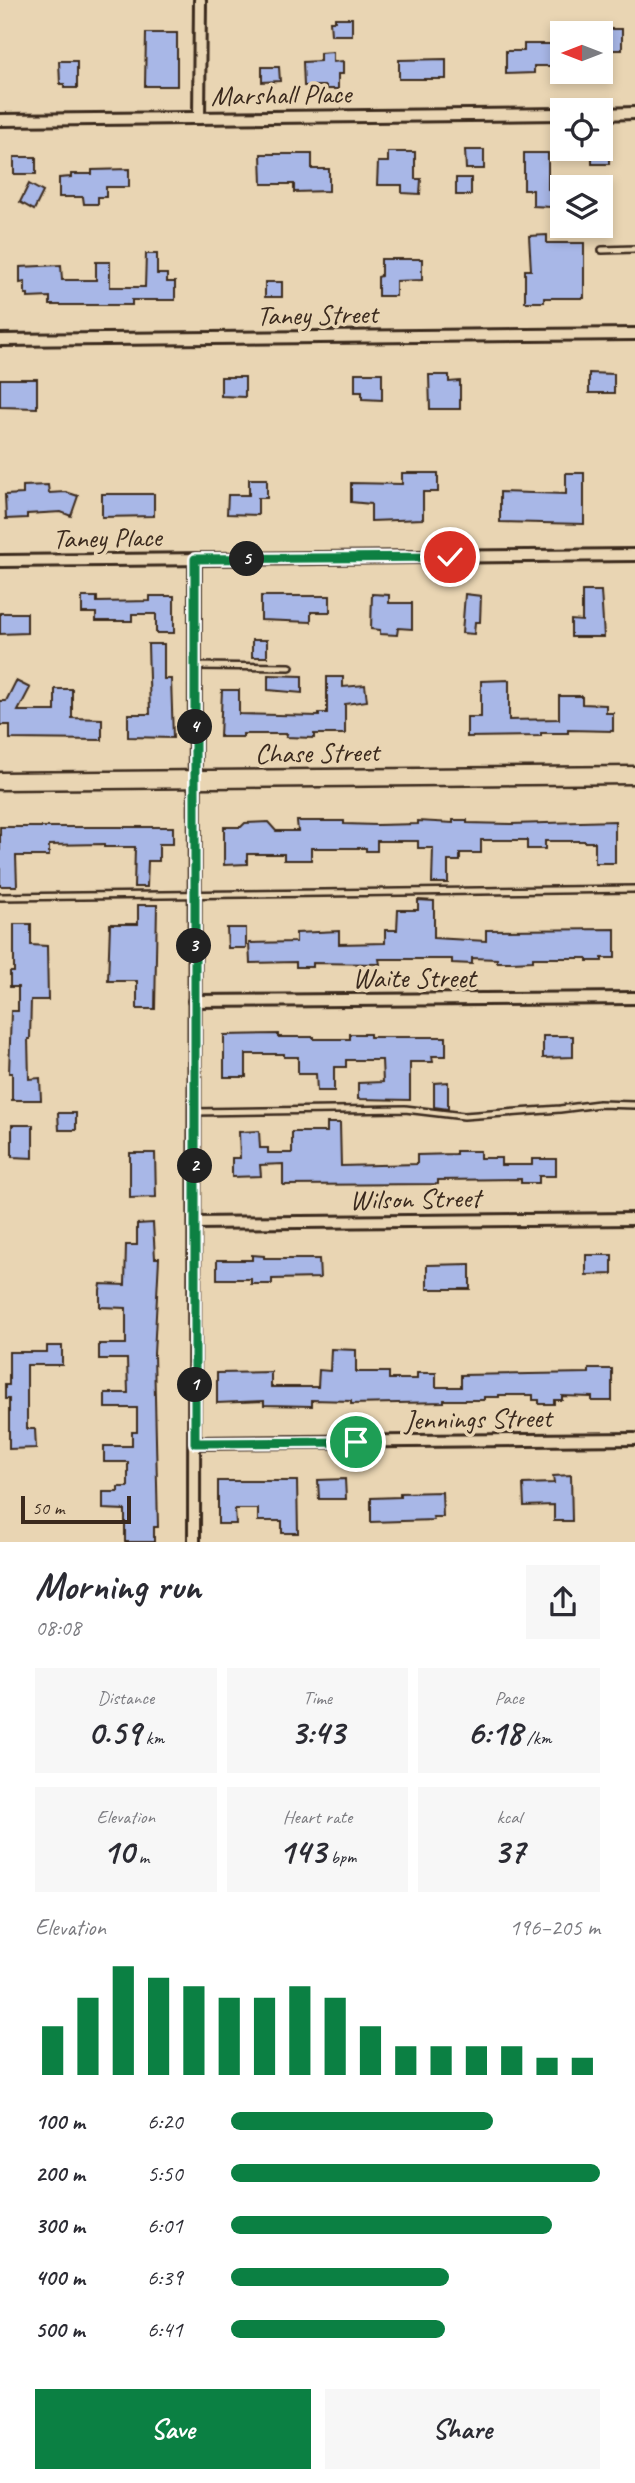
<!DOCTYPE html>
<meta charset="utf-8">
<style>
:root{--surface:#fff;--page:#f7f7f7;--text:#2b2b33;--muted:#7c7c81;--accent:#0b8043}
body{margin:0;font-family:Caveat,sans-serif;background:var(--page);color:var(--text);height:100vh;display:flex;flex-direction:column;font-size:26px;white-space:nowrap}
*{box-sizing:border-box;margin:0}
p{font-size:23px;color:var(--muted)}
.icon{flex:none;width:38px;height:38px;fill:none;stroke:currentColor;stroke-width:2;stroke-linecap:round;stroke-linejoin:round}
.map{position:relative;height:1542px;overflow:hidden}
.side{display:flex;flex-direction:column;background:var(--surface);flex:1}
.side>*{flex:none}
.needle{width:46px;rotate:270deg}
.fabs{position:absolute;left:550px;top:21px;display:grid;gap:14px}
.fabs a{display:grid;place-items:center;width:63px;height:63px;border-radius:0px;background:var(--surface);box-shadow:0 4px 10px #0003;font-size:35px}
.scale{position:absolute;left:21px;bottom:18px;width:110px;box-sizing:border-box;padding-left:7px;border:4px solid #3b2a1e;border-top:0;font-size:19px;line-height:24px;white-space:nowrap;color:#3b2a1e;-webkit-text-stroke:5px #e9d5b3;paint-order:stroke}
.pin{position:absolute;display:grid;place-items:center;width:60px;height:60px;color:#fff;margin:-30px;border:4px solid #fff;border-radius:50%;box-shadow:0 2px 7px #0007}
.km{position:absolute;width:35px;height:35px;margin:-18px;border-radius:50%;background:#222;color:#fff;font-size:19px;line-height:35px;text-align:center}
.round{display:grid;place-items:center;flex:none;width:74px;height:74px;border-radius:0px;background:var(--page)}
.head{display:flex;align-items:center;justify-content:space-between;height:119px;padding:0 35px}
h1{font-size:38px;font-weight:700;line-height:52px}
.figures{display:grid;grid-template-columns:repeat(3,1fr);gap:10px;height:119px;padding:7px 35px}
.figures div{display:grid;align-content:center;border-radius:0px;background:var(--page);text-align:center}
.figures b{font-size:35px;font-weight:700}
.figures small{font-size:19px;font-weight:400}
.figures p{font-size:19px}
.chart{height:196px;padding:14px 35px}
.chart p{display:flex;justify-content:space-between}
.chart svg{width:100%;height:126px;margin-top:7px;stroke:var(--accent);stroke-width:6}
.cta{display:flex;gap:14px;margin-top:auto;padding:14px 35px}
.cta a{flex:1;height:80px;border-radius:0px;background:var(--accent);color:#fff;font-size:28px;font-weight:700;line-height:80px;text-align:center}
.cta a+a{background:var(--page);color:var(--text)}
ul{padding:0 35px;list-style:none;font-size:23px}
li{display:grid;grid-template-columns:112px 84px 1fr;align-items:center;height:52px}
li i{height:18px;border-radius:9px;background:var(--accent)}
.map>svg:first-child{display:block}
.building{fill:#a8b7e7;stroke:#3b2a1e;stroke-width:2}
.lines{fill:none;stroke-linecap:round;stroke-linejoin:round}
.lane-casing{stroke:#3b2a1e;stroke-width:10}
.street-casing{stroke:#3b2a1e;stroke-width:16}
.secondary-casing{stroke:#3b2a1e;stroke-width:21}
.lane{stroke:#e9d5b3;stroke-width:5}
.street{stroke:#e9d5b3;stroke-width:10}
.secondary{stroke:#e9d5b3;stroke-width:16}
.route-casing{stroke:#fff;stroke-width:14}
.route{stroke:#0b8043;stroke-width:9}
.labels{text-anchor:middle;stroke-width:7;stroke-linejoin:round;paint-order:stroke}
.street-label{font-size:28px;fill:#3b2a1e;stroke:#e9d5b3}
</style>
<div class="map">
<svg width="635" height="1542" viewBox="0 0 635 1542">
<rect width="100%" height="100%" fill="#e9d5b3"/>
<filter id="ink" filterUnits="userSpaceOnUse"><feTurbulence type="fractalNoise" baseFrequency=".0143" numOctaves="2"/><feDisplacementMap in="SourceGraphic" scale="14" xChannelSelector="R" yChannelSelector="G"/><feConvolveMatrix kernelMatrix="1 2 1 2 8 2 1 2 1" color-interpolation-filters="sRGB"/></filter>
<g filter="url(#ink)">
<g class="building">
<polygon points="335,18 352,18 352,35 331,35 330,21 335,21"/>
<rect x="605" y="29" width="17" height="21"/>
<polygon points="146,33 177,33 177,86 145,86"/>
<polygon points="524,44 562,44 562,66 534,66 534,73 506,74 506,51 524,51"/>
<polygon points="333,52 333,62 343,61 343,74 338,74 338,89 326,89 326,86 304,86 303,62 320,61 320,53"/>
<polygon points="446,59 446,79 399,79 399,60"/>
<polygon points="59,61 77,61 77,88 64,88 64,84 60,84"/>
<polygon points="262,67 279,67 280,81 262,82"/>
<rect x="592" y="149" width="17" height="15"/>
<polygon points="465,150 484,150 484,169 466,169"/>
<polygon points="388,152 415,152 415,179 421,179 420,194 402,193 402,185 377,185 378,162 388,162"/>
<polygon points="524,153 548,153 548,189 551,189 551,207 533,206 533,190 524,190"/>
<polygon points="261,154 312,154 312,169 329,169 329,191 294,192 294,184 262,184"/>
<rect x="14" y="157" width="22" height="17"/>
<polygon points="129,169 129,187 106,187 106,197 98,197 98,204 84,204 83,197 59,197 59,178 71,177 71,174 92,174 92,170"/>
<rect x="456" y="178" width="15" height="17"/>
<polygon points="29,184 43,192 34,210 20,202"/>
<polygon points="547,235 547,243 584,243 584,298 544,298 544,302 525,302 525,270 531,270 529,236"/>
<polygon points="146,254 157,254 157,274 167,274 167,282 175,282 175,300 132,300 132,305 50,305 50,297 28,298 28,294 25,294 25,282 20,283 20,267 61,265 62,280 96,280 96,262 110,262 110,287 145,287"/>
<polygon points="381,259 422,259 422,280 396,281 396,296 378,296 378,277 381,276"/>
<rect x="265" y="282" width="17" height="15"/>
<polygon points="355,373 382,373 382,400 362,399 362,392 355,392"/>
<polygon points="589,373 614,374 614,393 589,393"/>
<polygon points="429,375 449,375 449,382 460,381 460,409 430,409"/>
<polygon points="221,377 245,377 245,397 221,396"/>
<polygon points="0,379 37,379 37,408 0,407"/>
<polygon points="402,473 438,473 438,492 423,492 423,519 371,521 371,504 351,502 351,483 402,484"/>
<polygon points="566,473 584,473 584,524 500,522 500,492 566,494"/>
<polygon points="249,479 267,479 267,498 258,498 258,515 227,514 228,495 249,495"/>
<polygon points="48,485 49,493 66,492 78,496 71,516 61,512 27,514 27,518 6,519 5,495 23,494 23,486"/>
<polygon points="102,494 154,494 154,516 102,517"/>
<polygon points="582,591 601,591 604,637 571,637 571,620 582,621"/>
<polygon points="372,594 389,595 389,603 412,603 412,629 398,628 397,635 380,634 380,630 371,629"/>
<polygon points="465,594 481,596 480,622 475,622 474,634 462,633"/>
<polygon points="150,596 174,596 174,633 156,633 156,614 132,614 132,621 96,621 96,613 82,613 82,597 97,597 97,602 150,601"/>
<polygon points="261,596 330,596 330,612 311,612 311,622 261,620"/>
<polygon points="0,613 27,613 27,633 0,634"/>
<rect x="252" y="640" width="15" height="17"/>
<polygon points="148,644 164,644 164,679 171,679 173,738 128,737 128,714 150,714"/>
<polygon points="268,675 302,676 302,693 268,690"/>
<polygon points="327,677 343,677 343,687 365,685 367,701 345,704 345,734 314,734 314,738 286,737 287,734 243,734 243,737 220,737 222,690 239,690 239,714 319,716 319,713 327,713"/>
<polygon points="509,680 509,720 559,719 559,696 582,696 582,704 606,705 606,713 613,713 613,731 568,730 568,733 541,733 541,736 467,737 467,717 481,717 481,681"/>
<polygon points="16,681 30,688 18,711 55,711 55,689 72,689 72,718 102,719 102,740 10,739 10,725 0,725 0,701 6,701"/>
<polygon points="453,820 467,820 467,823 511,824 615,821 615,863 595,863 595,842 585,842 585,841 545,841 545,849 527,849 527,840 481,840 481,853 460,853 460,861 448,861 448,883 432,883 433,848 418,848 418,841 377,841 377,851 366,851 366,848 311,848 311,860 284,860 284,854 247,854 247,864 224,865 224,827 241,827 245,823 268,822 276,831 298,831 297,821 344,821 344,824 377,825 418,824 418,821 453,823"/>
<polygon points="0,827 173,827 173,844 159,844 159,861 148,861 147,887 134,887 135,847 104,847 104,844 49,845 49,856 16,856 17,886 0,886"/>
<polygon points="418,900 434,901 434,938 486,941 486,930 615,929 615,958 602,958 602,961 587,961 587,958 533,958 533,961 512,962 497,962 497,959 472,958 472,964 452,963 452,959 379,959 380,964 313,963 313,967 296,967 296,962 250,963 249,943 296,942 296,933 339,931 339,944 385,943 385,930 397,930 398,910 418,910"/>
<polygon points="138,905 157,905 155,1009 137,1009 137,981 108,981 110,924 138,924"/>
<polygon points="14,924 31,924 31,945 47,946 48,1000 31,1000 30,1039 28,1039 29,1079 40,1078 41,1100 12,1100 12,1073 9,1073 11,1011 18,1011 18,987 10,987 10,972 14,972"/>
<polygon points="227,928 246,928 246,948 228,948"/>
<polygon points="278,1034 278,1037 314,1037 314,1039 350,1039 350,1034 370,1034 370,1037 446,1037 446,1056 432,1056 433,1062 410,1062 410,1100 358,1099 358,1083 383,1082 382,1060 346,1060 346,1067 334,1067 334,1091 317,1091 316,1074 298,1074 298,1057 284,1057 284,1054 246,1054 246,1077 224,1077 224,1035"/>
<polygon points="543,1036 573,1036 573,1057 543,1058"/>
<polygon points="448,1082 448,1109 434,1107 434,1083"/>
<polygon points="58,1113 76,1113 76,1130 59,1130"/>
<polygon points="327,1123 340,1123 341,1166 417,1164 417,1155 456,1154 456,1151 480,1151 480,1158 501,1158 501,1165 532,1165 532,1159 556,1159 556,1176 539,1176 539,1183 521,1183 521,1179 438,1180 438,1184 283,1185 283,1164 260,1165 261,1176 232,1177 232,1158 240,1158 239,1132 259,1131 260,1148 268,1148 268,1153 292,1153 292,1132 327,1132"/>
<polygon points="12,1125 33,1125 33,1158 12,1157"/>
<polygon points="130,1153 155,1153 156,1197 130,1198"/>
<polygon points="153,1223 155,1258 159,1258 154,1354 158,1527 154,1527 154,1542 125,1542 125,1510 103,1509 103,1492 118,1492 118,1487 128,1487 128,1462 104,1462 104,1446 132,1446 132,1432 137,1432 137,1408 105,1408 105,1393 128,1393 127,1359 99,1359 99,1344 126,1344 126,1308 100,1307 100,1290 101,1284 125,1285 126,1245 137,1245 137,1224"/>
<polygon points="252,1255 264,1256 264,1258 273,1258 273,1259 319,1259 320,1278 272,1279 272,1284 251,1284 251,1279 217,1279 217,1260 252,1260"/>
<polygon points="586,1255 612,1255 612,1274 586,1275"/>
<polygon points="470,1264 470,1289 427,1289 427,1265"/>
<polygon points="47,1346 62,1346 62,1365 27,1365 27,1429 35,1429 36,1448 9,1449 9,1399 5,1399 5,1385 9,1385 9,1352 47,1352"/>
<polygon points="331,1349 356,1350 356,1372 389,1372 389,1379 417,1379 417,1373 436,1373 436,1387 461,1387 461,1375 589,1373 589,1369 612,1369 612,1401 592,1401 592,1397 562,1396 562,1400 554,1400 554,1404 539,1404 539,1400 533,1400 533,1395 499,1395 499,1397 484,1397 484,1400 444,1400 444,1402 351,1404 351,1401 312,1400 312,1406 264,1405 264,1401 217,1403 217,1373 271,1372 271,1387 318,1387 319,1370 330,1371"/>
<polygon points="571,1475 572,1521 554,1521 554,1505 524,1506 523,1484 554,1483 553,1476"/>
<polygon points="345,1479 346,1499 319,1499 318,1480"/>
<polygon points="218,1481 297,1481 298,1533 282,1533 282,1521 258,1521 258,1509 235,1509 236,1524 218,1524"/>
<polygon points="442,1492 443,1517 433,1517 434,1520 371,1522 371,1498 400,1497 400,1493"/>
</g>
<g class="lines">
<g class="lane-casing">
<g id="lane">
<polyline points="602,250 635,249"/>
<polyline points="195,666 290,667"/>
<polyline points="0,897 635,889"/>
<polyline points="194,1112 405,1109 464,1116 560,1109 599,1104 635,1105"/>
</g>
</g>
<g class="street-casing">
<g id="street">
<polyline points="600,114 635,113"/>
<polyline points="199,118 200,0"/>
<polyline points="0,120 562,114"/>
<polyline points="0,340 635,334"/>
<polyline points="0,561 635,555"/>
<polyline points="194,1001 635,998"/>
<polyline points="195,1223 635,1219"/>
<polyline points="195,1443 635,1439"/>
<polyline points="194,1542 195,559"/>
</g>
</g>
<g class="secondary-casing">
<polyline id="secondary" points="0,781 635,775"/>
</g>
<use href="#lane" class="lane"/>
<use href="#street" class="street"/>
<use href="#secondary" class="secondary"/>
</g>
</g>
<g class="lines" filter="url(#ink)">
<g class="route-casing">
<polyline id="route" points="356,1442 195,1443 195,559 450,557"/>
</g>
<use href="#route" class="route"/>
</g>
<g class="labels">
<g class="street-label">
<text transform="translate(281 94) rotate(-1)" y="10">Marshall Place</text>
<text transform="translate(317 314) rotate(-1)" y="10">Taney Street</text>
<text transform="translate(107 537) rotate(-1)" y="10">Taney Place</text>
<text transform="translate(317 752) rotate(-1)" y="10">Chase Street</text>
<text x="414" y="987">Waite Street</text>
<text transform="translate(415 1198) rotate(-1)" y="10">Wilson Street</text>
<text transform="translate(478 1418) rotate(-1)" y="10">Jennings Street</text>
</g>
</g>
</svg>
<div class="fabs">
<a><svg class="needle" viewBox="-14 -14 28 28"><path d="M0-13l5 13h-10z" fill="#e53935"/><path d="M0 13l5-13h-10z" fill="#7c7c81"/></svg></a>
<a><svg class="icon" aria-label="locate" viewBox="0 0 24 24"><circle cx="12" cy="12" r="6"/><path d="M12 2v4M12 18v4M2 12h4M18 12h4"/></svg></a>
<a><svg class="icon" aria-label="layers" viewBox="0 0 24 24"><path d="M12 4l9 5-9 5-9-5zM3 14l9 5 9-5"/></svg></a>
</div>
<div class="scale">50 m</div>
<div class="pin" style="left:356px;top:1442px;background:#1e9e55"><svg class="icon" aria-label="arrive" viewBox="0 0 24 24"><path d="M6 21V4h12l-3 4 3 4H6"/></svg></div>
<div class="pin" style="left:450px;top:557px;background:#d93025"><svg class="icon" aria-label="check" viewBox="0 0 24 24"><path d="M5 12l5 5 9-10"/></svg></div>
<b class="km" style="left:195px;top:1385px">1</b>
<b class="km" style="left:195px;top:1166px">2</b>
<b class="km" style="left:194px;top:946px">3</b>
<b class="km" style="left:195px;top:727px">4</b>
<b class="km" style="left:247px;top:559px">5</b>
</div>
<section class="side">
<div class="head"><div><h1>Morning run</h1><p>08:08</p></div><a class="round"><svg class="icon" aria-label="share" viewBox="0 0 24 24"><path d="M12 15V3M7 8l5-5 5 5M5 13v7h14v-7"/></svg></a></div>
<div class="figures">
<div><p>Distance</p><b>0.59<small> km</small></b></div>
<div><p>Time</p><b>3:43</b></div>
<div><p>Pace</p><b>6:18<small> /km</small></b></div>
</div>
<div class="figures">
<div><p>Elevation</p><b>10<small> m</small></b></div>
<div><p>Heart rate</p><b>143<small> bpm</small></b></div>
<div><p>kcal</p><b>37</b></div>
</div>
<div class="chart"><p><span>Elevation</span>196–205 m</p>
<svg viewBox="0 0 160 44" preserveAspectRatio="none"><path d="M5 44V27M15 44V17M25 44V6M35 44V10M45 44V13M55 44V17M65 44V17M75 44V13M85 44V17M95 44V27M105 44V34M115 44V34M125 44V34M135 44V34M145 44V38M155 44V38"/></svg>
</div>
<ul>
<li><b>100 m</b>6:20<i style="width:71%"></i></li>
<li><b>200 m</b>5:50<i style="width:100%"></i></li>
<li><b>300 m</b>6:01<i style="width:87%"></i></li>
<li><b>400 m</b>6:39<i style="width:59%"></i></li>
<li><b>500 m</b>6:41<i style="width:58%"></i></li>
</ul>
<div class="cta"><a>Save</a><a>Share</a></div>
</section>
